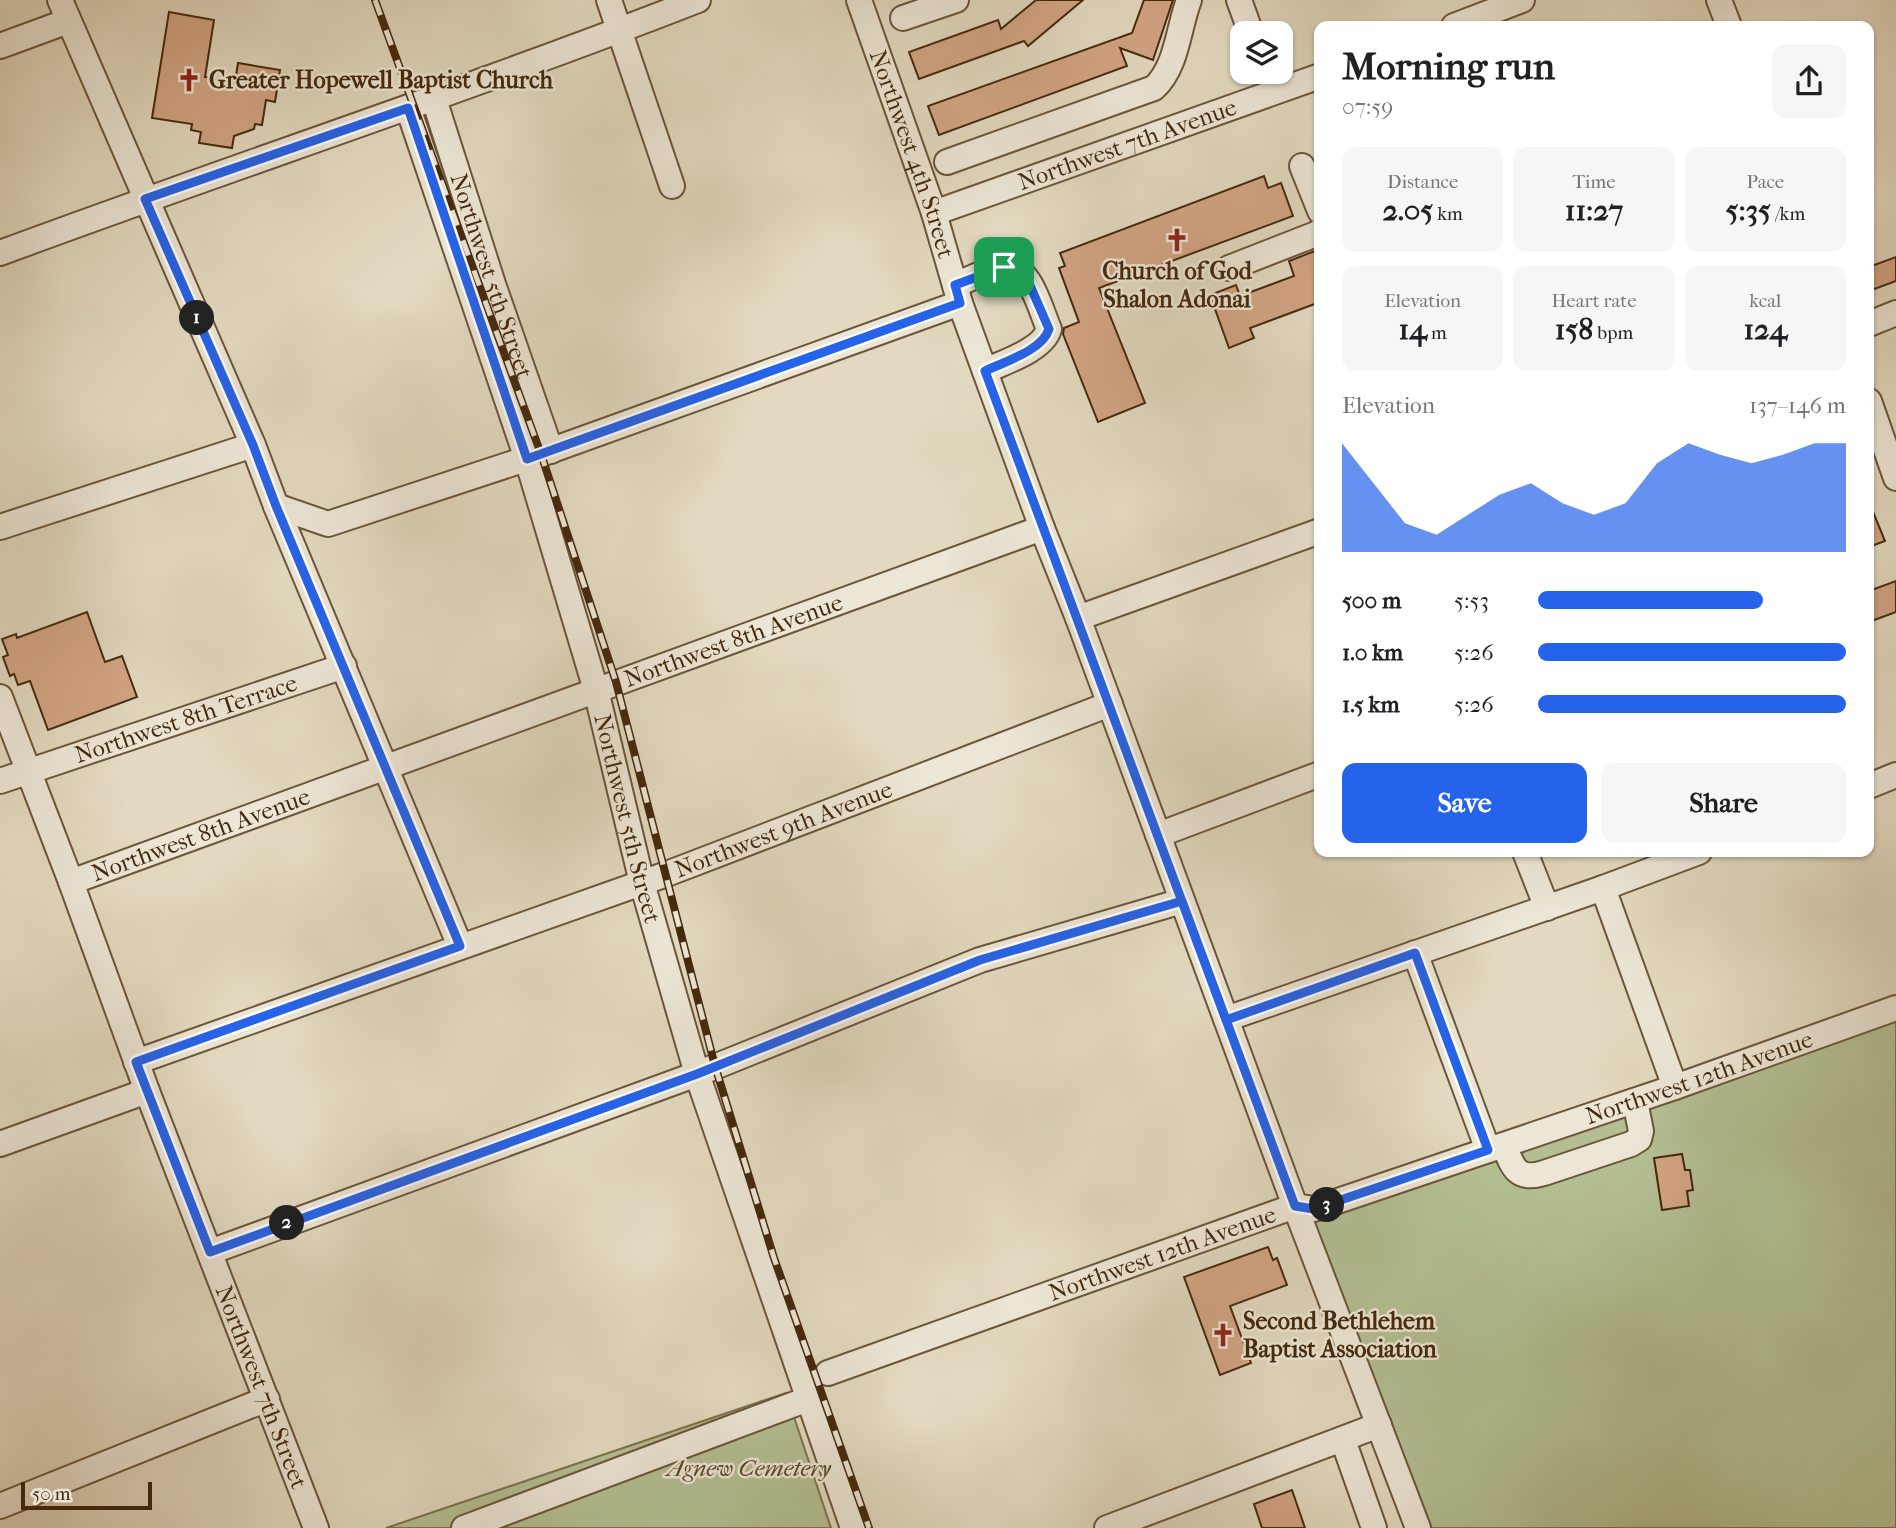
<!DOCTYPE html>
<meta charset="utf-8">
<style>
:root{--surface:#fff;--page:#f6f6f6;--text:#202124;--muted:#757577;--accent:#2563eb}
body{margin:0;font-family:"IM FELL French Canon",serif;background:var(--page);color:var(--text);height:100vh;display:flex;flex-direction:column;font-size:26px;white-space:nowrap}
*{box-sizing:border-box;margin:0}
p{font-size:23px;color:var(--muted)}
.icon{flex:none;width:38px;height:38px;fill:none;stroke:currentColor;stroke-width:2;stroke-linecap:round;stroke-linejoin:round}
.map{position:relative;flex:1;overflow:hidden}
.details{position:absolute;left:1314px;top:21px;width:560px;height:836px;display:flex;flex-direction:column;background:var(--surface);border-radius:14px;box-shadow:0 2px 5px #0004}
.details>*{flex:none}
.fabs{position:absolute;left:1230px;top:21px;display:grid;gap:14px}
.fabs a{display:grid;place-items:center;width:63px;height:63px;border-radius:14px;background:var(--surface);box-shadow:0 2px 5px #0004;font-size:35px}
.scale{position:absolute;left:21px;bottom:18px;width:131px;box-sizing:border-box;padding-left:7px;border:4px solid #45290c;border-top:0;font-size:19px;line-height:24px;white-space:nowrap;color:#45290c;-webkit-text-stroke:5px #ece6d6;paint-order:stroke}
.pin{position:absolute;display:grid;place-items:center;width:60px;height:60px;color:#fff;margin:-30px;border-radius:14px;box-shadow:0 4px 10px #0006}
.km{position:absolute;width:35px;height:35px;margin:-18px;border-radius:50%;background:#222;color:#fff;font-size:19px;line-height:35px;text-align:center}
.round{display:grid;place-items:center;flex:none;width:74px;height:74px;border-radius:14px;background:var(--page)}
.headline{display:flex;align-items:center;justify-content:space-between;height:119px;padding:0 28px}
h1{font-size:38px;font-weight:700;line-height:52px}
.figures{display:grid;grid-template-columns:repeat(3,1fr);gap:10px;height:119px;padding:7px 28px}
.figures div{display:grid;align-content:center;border-radius:14px;background:var(--page);text-align:center}
.figures b{font-size:30px;font-weight:700}
.figures small{font-size:19px;font-weight:400}
.figures p{font-size:19px}
.chart{height:196px;padding:14px 28px}
.chart p{display:flex;justify-content:space-between}
.chart svg{width:100%;height:126px;margin-top:7px;fill:var(--accent);opacity:.7}
.primary-button{display:flex;gap:14px;margin-top:auto;padding:14px 28px}
.primary-button a{flex:1;height:80px;border-radius:14px;background:var(--accent);color:#fff;font-size:28px;font-weight:700;line-height:80px;text-align:center}
.primary-button a+a{background:var(--page);color:var(--text)}
ul{padding:0 28px;list-style:none;font-size:23px}
li{display:grid;grid-template-columns:112px 84px 1fr;align-items:center;height:52px}
li i{height:18px;border-radius:9px;background:var(--accent)}
.map>svg:first-child{display:block}
.green{fill:#b3bf93;stroke:#7c7450;stroke-width:2}
.building{fill:#d2a484;stroke:#45290c;stroke-width:2}
.lines{fill:none;stroke-linecap:round;stroke-linejoin:round}
.minor-casing{stroke:#6c5539;stroke-width:28}
.minor{stroke:#ece6d6;stroke-width:24}
.rail-casing{stroke:#45290c;stroke-width:8}
.rail{stroke:#ece6d6;stroke-width:5;stroke-dasharray:16;stroke-linecap:butt}
.route-casing{stroke:#fff;stroke-width:14}
.route{stroke:#2563eb;stroke-width:9}
.labels{text-anchor:middle;stroke-width:5;stroke-linejoin:round;paint-order:stroke}
.poi-label{font-size:24px;font-weight:bold;fill:#45290c;stroke:#ece6d6;text-anchor:start}
.street-label{font-size:24px;fill:#45290c;stroke:#ece6d6}
.park-label{font-size:24px;font-style:italic;fill:#5b4727;stroke:#ece6d6}
</style>
<div class="map">
<svg width="1896" height="1528" viewBox="0 0 1896 1528">
<rect width="100%" height="100%" fill="#e2d9c0"/>
<filter id="stains"><feTurbulence type="fractalNoise" baseFrequency=".00286" numOctaves="4"/><feColorMatrix values="0 0 0 0 .2 0 0 0 0 .09 0 0 0 0 .02 0 0 0 .5 -.17"/></filter>
<radialGradient id="worn" r=".72"><stop offset=".6" stop-color="#630" stop-opacity="0"/><stop offset="1" stop-color="#630" stop-opacity=".3"/></radialGradient>
<g class="green">
<polygon points="1896,1017 1896,1528 1429,1528 1310,1218"/>
<polygon points="786,1393 831,1528 386,1528"/>
</g>
<g class="building">
<polygon points="1036,0 1083,0 1028,46 1024,41 919,79 909,52 998,20 1001,29"/>
<polygon points="1144,0 1173,0 1153,60 1120,48 1127,66 939,135 928,106 1132,33"/>
<polygon points="169,12 214,20 205,77 235,82 238,63 280,70 275,102 266,100 262,125 255,124 254,129 234,136 232,148 199,143 201,132 191,130 192,124 152,118"/>
<polygon points="1264,176 1268,188 1281,183 1293,216 1099,288 1145,403 1098,422 1063,334 1064,328 1079,322 1059,268 1065,266 1060,253"/>
<polygon points="1320,249 1320,302 1250,328 1254,338 1229,348 1210,295 1236,285 1240,296 1294,276 1289,261"/>
<polygon points="1896,257 1896,281 1869,291 1869,267"/>
<polygon points="1869,502 1885,541 1869,547"/>
<polygon points="1896,581 1896,612 1869,622 1869,591"/>
<polygon points="87,612 105,662 122,656 137,697 48,730 30,681 18,685 14,674 10,676 3,657 8,655 2,639 16,634 17,638"/>
<polygon points="1682,1154 1685,1170 1690,1170 1693,1190 1687,1191 1689,1206 1662,1210 1654,1158"/>
<polygon points="1268,1247 1273,1260 1277,1258 1287,1285 1230,1306 1251,1363 1220,1375 1184,1277"/>
<polygon points="1292,1490 1305,1528 1262,1528 1254,1504"/>
</g>
<g class="lines">
<g class="minor-casing">
<g id="minor">
<polyline points="60,0 253,445 276,506 460,946"/>
<polyline points="609,0 672,186"/>
<path id="s1" d="M859,0l75,213 26,90 82,225 36,90 217,588 123,322"/>
<polyline points="1239,0 1251,33"/>
<polyline points="1719,0 1729,26"/>
<polyline points="903,18 956,0"/>
<polyline points="1454,26 1522,0"/>
<polyline points="0,46 68,21"/>
<path id="s2" d="M434,99l59,185 58,167"/>
<path id="s3" d="M408,108l119,351 69,231 46,193 55,191 156,454"/>
<path d="M947,162l207,-74c23,-21 24,-59 35,-88"/>
<polyline points="1302,166 1320,211"/>
<path id="s4" d="M934,213l386,-137"/>
<path d="M0,253c232,-86 467,-163 698,-253"/>
<polyline points="1229,268 1316,234 1320,231"/>
<path d="M955,285c15,-6 32,-15 47,-18 28,-5 38,42 47,62 -6,21 -45,33 -64,42"/>
<polyline points="1869,324 1896,313"/>
<polyline points="1869,401 1896,478"/>
<polyline points="276,506 328,524 541,454 960,303"/>
<polyline points="0,527 253,445"/>
<polyline points="1078,618 1320,531"/>
<path id="s5" d="M0,697l71,185 76,209 169,437"/>
<path id="s6" d="M0,781l344,-115"/>
<polyline points="1869,786 1896,775"/>
<polyline points="1158,835 1320,774"/>
<polyline points="1525,852 1547,908"/>
<path id="s7" d="M71,882l971,-354"/>
<polyline points="1603,888 1675,1087"/>
<polyline points="1415,953 1488,1150"/>
<polyline points="1226,1019 1603,888 1699,852"/>
<path id="s8" d="M136,1062l528,-187 446,-171"/>
<polyline points="0,1144 147,1091"/>
<path d="M1504,1145c9,23 13,36 40,28l87,-29 8,-5 2,-8 -6,-30"/>
<polyline points="210,1252 697,1074 980,960 1182,901"/>
<path id="s9" d="M828,1373l467,-167 19,3 361,-122 221,-79"/>
<polyline points="1343,1440 1374,1528"/>
<polyline points="0,1506 267,1399"/>
<polyline points="464,1528 808,1399"/>
<polyline points="1107,1528 1379,1425"/>
</g>
</g>
<use href="#minor" class="minor"/>
<g class="rail-casing">
<polyline id="rail" points="375,0 541,454 616,682 715,1066 774,1258 869,1528"/>
</g>
<use href="#rail" class="rail"/>
</g>
<g class="lines">
<g class="route-casing">
<path id="route" d="M1004,267l-49,18 5,18 -433,156 -119,-351 -263,91 108,246 23,61 184,440 -324,116 74,190 487,-178 283,-114 202,-59 113,305 19,3 174,-59 -73,-197 -189,67c-79,-217 -162,-432 -241,-649 19,-9 58,-21 64,-42l-24,-55 -9,-6 -12,-1"/>
</g>
<use href="#route" class="route"/>
</g>
<defs>
<g id="church-bare" transform="scale(1.89)"><path d="M-1.2-6h2.4v3.5h3.3v2.4h-3.3V6h-2.4V-.1h-3.3v-2.4h3.3Z" fill="#8f2418" stroke="#ece6d6" stroke-width="2.5" paint-order="stroke"/></g>
</defs>
<g fill-rule="evenodd">
<use href="#church-bare" x="189" y="80"/>
<use href="#church-bare" x="1177" y="240"/>
<use href="#church-bare" x="1223" y="1335"/>
</g>
<g class="labels">
<g class="poi-label">
<text x="209" y="88">Greater Hopewell Baptist Church</text>
<text x="1177" y="279" text-anchor="middle">Church of God<tspan x="1177" dy="28">Shalon Adonai</tspan></text>
<text x="1243" y="1329">Second Bethlehem<tspan x="1243" dy="28">Baptist Association</tspan></text>
</g>
<g class="street-label">
<text dy="8" stroke="none"><textPath href="#s4" startOffset="205">Northwest 7th Avenue</textPath></text>
<text dy="8" stroke="none"><textPath href="#s1" startOffset="163">Northwest 4th Street</textPath></text>
<text dy="8" stroke="none"><textPath href="#s2" startOffset="186">Northwest 5th Street</textPath></text>
<text dy="8" stroke="none"><textPath href="#s7" startOffset="705">Northwest 8th Avenue</textPath></text>
<text dy="8" stroke="none"><textPath href="#s6" startOffset="196">Northwest 8th Terrace</textPath></text>
<text dy="8" stroke="none"><textPath href="#s3" startOffset="744">Northwest 5th Street</textPath></text>
<text dy="8" stroke="none"><textPath href="#s8" startOffset="688">Northwest 9th Avenue</textPath></text>
<text dy="8" stroke="none"><textPath href="#s7" startOffset="138">Northwest 8th Avenue</textPath></text>
<text dy="8" stroke="none"><textPath href="#s9" startOffset="922">Northwest 12th Avenue</textPath></text>
<text dy="8" stroke="none"><textPath href="#s9" startOffset="355">Northwest 12th Avenue</textPath></text>
<text dy="8" stroke="none"><textPath href="#s5" startOffset="738">Northwest 7th Street</textPath></text>
</g>
<g class="park-label">
<text x="749" y="1476">Agnew Cemetery</text>
</g>
</g>
<rect width="100%" height="100%" filter="url(#stains)"/>
<rect width="100%" height="100%" fill="url(#worn)"/>
</svg>
<div class="fabs">
<a><svg class="icon" aria-label="layers" viewBox="0 0 24 24"><path d="M12 4l9 5-9 5-9-5zM3 14l9 5 9-5"/></svg></a>
</div>
<div class="scale">50 m</div>
<div class="pin" style="left:1004px;top:267px;background:#1e9e55"><svg class="icon" aria-label="arrive" viewBox="0 0 24 24"><path d="M6 21V4h12l-3 4 3 4H6"/></svg></div>
<b class="km" style="left:197px;top:318px">1</b>
<b class="km" style="left:287px;top:1223px">2</b>
<b class="km" style="left:1327px;top:1205px">3</b>
<section class="details">
<div class="headline"><div><h1>Morning run</h1><p>07:59</p></div><a class="round"><svg class="icon" aria-label="share" viewBox="0 0 24 24"><path d="M12 15V3M7 8l5-5 5 5M5 13v7h14v-7"/></svg></a></div>
<div class="figures">
<div><p>Distance</p><b>2.05<small> km</small></b></div>
<div><p>Time</p><b>11:27</b></div>
<div><p>Pace</p><b>5:35<small> /km</small></b></div>
</div>
<div class="figures">
<div><p>Elevation</p><b>14<small> m</small></b></div>
<div><p>Heart rate</p><b>158<small> bpm</small></b></div>
<div><p>kcal</p><b>124</b></div>
</div>
<div class="chart"><p><span>Elevation</span>137–146 m</p>
<svg viewBox="0 0 160 44" preserveAspectRatio="none"><path d="M0 44V6L10 20L20 34L30 38L40 31L50 24L60 20L70 27L80 31L90 27L100 13L110 6L120 10L130 13L140 10L150 6L160 6V44z"/></svg>
</div>
<ul>
<li><b>500 m</b>5:53<i style="width:73%"></i></li>
<li><b>1.0 km</b>5:26<i style="width:100%"></i></li>
<li><b>1.5 km</b>5:26<i style="width:100%"></i></li>
</ul>
<div class="primary-button"><a>Save</a><a>Share</a></div>
</section>
</div>
